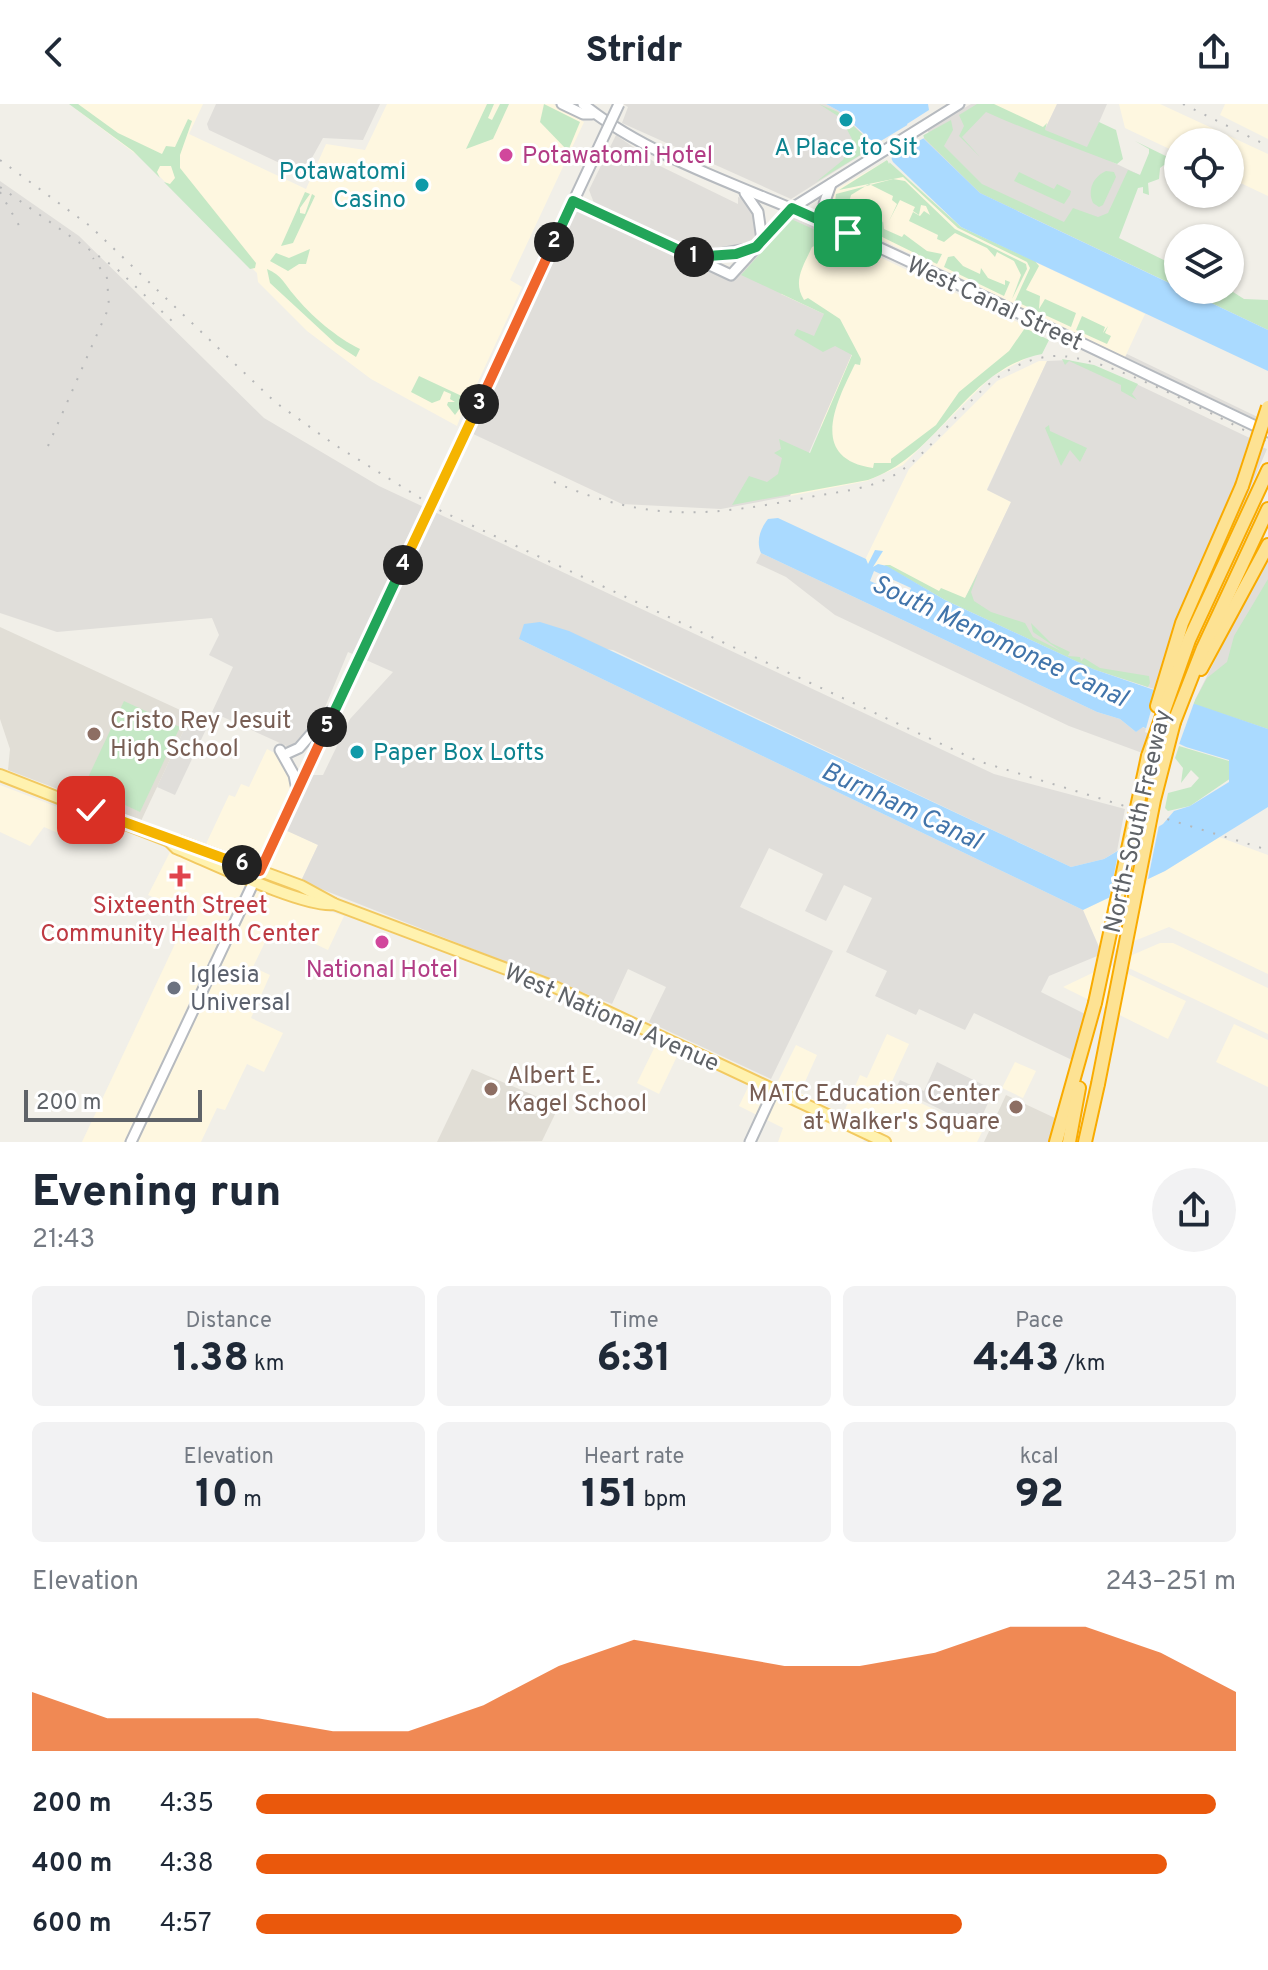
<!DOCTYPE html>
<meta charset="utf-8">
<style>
:root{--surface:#fff;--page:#f2f2f3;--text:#1f2937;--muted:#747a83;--accent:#ea580c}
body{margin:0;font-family:Overpass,sans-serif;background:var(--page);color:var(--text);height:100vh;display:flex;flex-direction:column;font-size:30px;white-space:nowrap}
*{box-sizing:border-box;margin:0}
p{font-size:26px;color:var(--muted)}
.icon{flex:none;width:44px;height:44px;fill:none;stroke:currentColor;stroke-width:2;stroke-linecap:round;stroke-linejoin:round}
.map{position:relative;height:1038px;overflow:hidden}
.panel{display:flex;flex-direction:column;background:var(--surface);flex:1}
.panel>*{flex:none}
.fabs{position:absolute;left:1164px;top:24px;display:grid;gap:16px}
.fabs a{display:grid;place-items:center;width:80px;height:80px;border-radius:50%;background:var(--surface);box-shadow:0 2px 6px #0004;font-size:40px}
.scale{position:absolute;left:24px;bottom:20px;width:178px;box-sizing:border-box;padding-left:8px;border:4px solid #5f6368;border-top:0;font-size:22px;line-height:28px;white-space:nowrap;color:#5f6368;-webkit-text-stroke:6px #fff;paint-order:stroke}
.pin{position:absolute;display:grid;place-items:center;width:68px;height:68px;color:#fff;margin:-34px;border-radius:16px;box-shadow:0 4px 12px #0006}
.km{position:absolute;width:40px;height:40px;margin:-20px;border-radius:50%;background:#222;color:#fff;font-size:22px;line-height:40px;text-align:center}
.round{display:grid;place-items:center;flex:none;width:84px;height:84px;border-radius:42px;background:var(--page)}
.headline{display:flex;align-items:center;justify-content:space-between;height:136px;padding:0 32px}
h1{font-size:44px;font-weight:800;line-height:60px}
.metrics{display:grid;grid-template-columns:repeat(3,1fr);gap:12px;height:136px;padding:8px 32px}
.metrics div{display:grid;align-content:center;border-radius:12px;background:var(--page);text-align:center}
.metrics b{font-size:40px;font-weight:800}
.metrics small{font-size:22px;font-weight:400}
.metrics p{font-size:22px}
.chart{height:224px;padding:16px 32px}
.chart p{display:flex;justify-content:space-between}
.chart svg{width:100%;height:144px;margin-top:8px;fill:var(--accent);opacity:.7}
ul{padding:0 32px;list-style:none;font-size:26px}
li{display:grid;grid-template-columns:128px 96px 1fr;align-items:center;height:60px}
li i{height:20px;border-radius:10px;background:var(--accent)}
header{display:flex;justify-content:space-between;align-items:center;height:104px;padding:0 32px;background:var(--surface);font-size:36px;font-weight:800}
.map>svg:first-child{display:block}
.commercial{fill:#fef7e0}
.industrial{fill:#e0deda}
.education{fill:#e1ded6}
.green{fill:#c5e8c5}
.water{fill:#aadaff}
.pier{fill:#f1efe8}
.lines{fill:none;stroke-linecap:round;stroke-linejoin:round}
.secondary-casing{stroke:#b6babf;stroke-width:13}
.primary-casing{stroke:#f2c960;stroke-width:14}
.highway-casing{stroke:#f9ab00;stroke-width:16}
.secondary{stroke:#fff;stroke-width:9}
.primary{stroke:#fff2af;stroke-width:10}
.highway{stroke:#fde293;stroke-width:12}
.rail{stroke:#b6b7b8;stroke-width:2;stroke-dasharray:2 10;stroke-linecap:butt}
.secondary-bridge-casing{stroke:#b6babf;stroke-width:13;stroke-linecap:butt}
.highway-bridge-casing{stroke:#f9ab00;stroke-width:16;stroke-linecap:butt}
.secondary-bridge{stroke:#fff;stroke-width:9}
.highway-bridge{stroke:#fde293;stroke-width:12}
.split-1-casing{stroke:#fff;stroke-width:16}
.split-2-casing{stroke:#fff;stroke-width:16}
.split-3-casing{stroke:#fff;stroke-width:16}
.split-4-casing{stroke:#fff;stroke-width:16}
.split-5-casing{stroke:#fff;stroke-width:16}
.split-6-casing{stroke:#fff;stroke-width:16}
.split-7-casing{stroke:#fff;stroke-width:16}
.split-1{stroke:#22a559;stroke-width:10}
.split-2{stroke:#22a559;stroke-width:10}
.split-3{stroke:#f0652b;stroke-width:10}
.split-4{stroke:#f5b400;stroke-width:10}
.split-5{stroke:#22a559;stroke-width:10}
.split-6{stroke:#f0652b;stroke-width:10}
.split-7{stroke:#f5b400;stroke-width:10}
.culture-dot{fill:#0f9aa8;stroke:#fff;stroke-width:3}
.hotel-dot{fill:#d1479c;stroke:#fff;stroke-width:3}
.education-dot{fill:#8d6e63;stroke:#fff;stroke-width:3}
.health-dot{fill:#e0444e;stroke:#fff;stroke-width:3}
.worship-dot{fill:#6b7280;stroke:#fff;stroke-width:3}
.labels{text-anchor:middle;stroke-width:6;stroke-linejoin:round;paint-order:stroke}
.culture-label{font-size:24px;fill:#0d838f;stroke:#fff}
.hotel-label{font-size:24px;fill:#b23c85;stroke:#fff;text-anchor:start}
.street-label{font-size:24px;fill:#5f6368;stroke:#fff}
.education-label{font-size:24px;fill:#785e54;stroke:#fff;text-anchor:start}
.health-label{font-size:24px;fill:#be3a42;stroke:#fff}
.worship-label{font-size:24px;fill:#5b616d;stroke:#fff;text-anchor:start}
.water-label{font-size:26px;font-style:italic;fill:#4174aa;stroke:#fff}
</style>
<header><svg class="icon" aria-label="back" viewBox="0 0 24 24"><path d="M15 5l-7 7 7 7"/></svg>Stridr<svg class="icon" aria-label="share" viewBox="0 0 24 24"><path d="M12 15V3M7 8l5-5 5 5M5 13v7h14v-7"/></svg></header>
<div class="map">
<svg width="1268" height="1038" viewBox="0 0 1268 1038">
<rect width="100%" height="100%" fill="#f1efe8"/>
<g class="commercial">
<polygon points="79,0 203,0 189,30 306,85 326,40 365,46 387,0 553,0 584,18 510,176 522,183 476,282 473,281 457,322 371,275 307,227 258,178 257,169 141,54 77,6"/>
<polygon points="992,0 1057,0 1045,26"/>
<polygon points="1119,0 1160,0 1268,50 1268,92 1230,74 1230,38 1178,38 1178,49 1125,24"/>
<polygon points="1225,0 1268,0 1268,35 1220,11"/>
<polygon points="887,56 961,123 1145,210 1125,253 836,114 829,103 833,87"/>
<polygon points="820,125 1041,229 1029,253 991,273 903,361 867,377 790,392 821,327 824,210 780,190"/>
<polygon points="1039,257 1047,257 987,385 1011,398 962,503 979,512 971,529 864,458 909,365 997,277"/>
<polygon points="267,645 282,653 293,677 273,720 318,741 301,777 206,740 229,691 235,693 241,680 249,683"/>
<polygon points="0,681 73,709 65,732 44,723 30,742 0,728"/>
<polygon points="1219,733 1268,751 1268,870 1169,823 1102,850 1083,806 1165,767"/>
<polygon points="170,748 246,778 124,1038 82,1038 189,810 148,791"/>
<polygon points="258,784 344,812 328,846 283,825 276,838 267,834 253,863 270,871 251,914 283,929 264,968 247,960 225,1006 217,1004 201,1038 138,1038"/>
<polygon points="1160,839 1173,839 1268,884 1268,930 1116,858"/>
<polygon points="1109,861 1186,897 1168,935 1063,883"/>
<polygon points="1234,920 1268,936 1268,983 1216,958"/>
<polygon points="887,930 909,940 889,984 982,1028 977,1038 885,1038 867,1030 863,1038 778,1038 783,1024 739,1002 752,975 774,985 796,941 817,951 800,989 843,1010 860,971 867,974"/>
<polygon points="660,932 682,942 659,990 637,979"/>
<polygon points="1015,958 1036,967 1023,994 1002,984"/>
</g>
<g class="industrial">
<polygon points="216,0 380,0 363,36 323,34 303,70 209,26 207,20"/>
<polygon points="623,0 826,0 839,7 875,42 791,95 622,19 628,3"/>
<polygon points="971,0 992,0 1045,25 1057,0 1107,0 1087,46 1140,71 1105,148 980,89 923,34 929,29 927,26"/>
<polygon points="616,31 660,62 738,100 738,93 745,95 754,106 757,131 747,142 704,150 594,99 589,86"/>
<polygon points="0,77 79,132 264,314 379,382 994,670 1125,705 1117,747 1104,755 1071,763 613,546 519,535 1083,806 1102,850 1049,872 1041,888 1085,910 1072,956 974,909 965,926 919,905 916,911 875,892 887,867 846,848 872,794 844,781 826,817 805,807 823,770 769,744 740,803 833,847 771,975 649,918 666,883 628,865 612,900 301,777 318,741 285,726 311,671 323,671 350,615 393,568 348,548 321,613 299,641 291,644 212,608 233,563 209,551 219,531 212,514 57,528 0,509"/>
<polygon points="575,103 733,176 786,115 794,114 820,125 781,190 824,210 826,234 852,250 790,392 721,405 622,400 471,329"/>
<polygon points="1127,250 1268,318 1268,321 1125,253"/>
<polygon points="1069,256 1130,277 1256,337 1258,334 1264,337 1262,343 1267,345 1163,588 1093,565 961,503 1011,398 987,386 1047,257"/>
<polygon points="761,449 1097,608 1120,615 1136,628 1142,623 1161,631 1156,654 1069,622 835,511 786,473 756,459"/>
<polygon points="1268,450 1268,625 1193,600"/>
<polygon points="191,611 209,619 175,691 157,683"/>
<polygon points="937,958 994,986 977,1023 896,984 900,976 924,987"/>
</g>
<g class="education">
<polygon points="0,523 191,611 141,717 8,666 10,645 0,615"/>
<polygon points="472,965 559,1002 542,1037 437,1038"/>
<polygon points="1006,991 1057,1015 1048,1038 984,1038"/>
</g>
<g class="green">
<polygon points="69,0 78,0 118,29 162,50 166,42 175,43 188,15 192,17 180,51 180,64 256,159 255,164 250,165 164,78 170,80 175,74 171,62 160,62 157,68 160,74 133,47"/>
<polygon points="487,0 494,0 488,14 492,16 500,0 509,0 493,35 466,45"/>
<polygon points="544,0 580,18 568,47 540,18"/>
<polygon points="819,0 838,8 875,42 816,78 843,56 852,35 841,14"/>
<path d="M977,0h17l49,23 4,-4 -2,7 42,17 12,-25 17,8 7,29 -6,5c-46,-18 -91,-34 -131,-52l-24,25 18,20 -21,-21 5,-10 -5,-11z"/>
<polygon points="951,16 953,26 944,42 982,80 1064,118 1073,104 1098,113 1108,109 1128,66 1140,71 1149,49 1149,45 1135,37 1178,58 1178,66 1164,61 1160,64 1159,75 1148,79 1149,91 1143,89 1143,83 1138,84 1119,134 1178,163 1178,183 980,89 922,32"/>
<polygon points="887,56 961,123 1035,157 1039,162 1026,186 1040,192 1039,205 1045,195 1076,209 1071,223 1015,197 1030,164 1027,158 958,124 903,73 839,86"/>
<path d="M1106,67l8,1 2,5 -13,28 -4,2 -6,-4c-6,-13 0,-26 13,-32z"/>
<polygon points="1019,68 1054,85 1057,80 1071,87 1070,91 1064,100 1014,77"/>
<polygon points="893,75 905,77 955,125 1026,160 1027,165 1012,195 1021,171 1014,157 997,148 995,153 987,144 955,129 944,138 937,135 938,131 909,117 913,108 920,112 924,107 930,111 926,102 921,101 919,111 913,107 915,103 900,96 889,117 897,100 892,96 893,92 869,80 851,91 847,106 871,117 875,114 869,127 834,105 836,90"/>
<polygon points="305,88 310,90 300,104 300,109 305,110 312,90 315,92 293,139 281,142"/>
<path d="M791,115l49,22 -5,7 -15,-7 16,9 -4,4 -1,-5 -11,-5 -8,3c-8,18 -20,34 -8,53l4,-2 32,21 21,40 -1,6 -5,-1c-18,37 -48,94 18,104l1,-5h17v-4l45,-34 23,-33 50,-41 16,-23 24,12 -7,14c-77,15 -101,101 -174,126l-136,25 17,-29 18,6 11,-8 4,-16 -8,-5 7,-4 -2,-10 31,14 42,-98 -17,-9 -12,6 -29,-17 3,-6 17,7 10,-22 -83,-39z"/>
<polygon points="883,117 884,125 902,133 904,130 927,147 942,150 937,160 876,130"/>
<polygon points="310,145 306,160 299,160 288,167 270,157 276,149 289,154"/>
<polygon points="954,152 963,162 980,170 981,164 988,174 1005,181 1005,176 1010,178 1004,192 944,163 948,153"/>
<path d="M267,165c15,6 18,16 27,26 16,20 43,43 66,54l-4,8 -20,-13 -66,-61z"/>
<polygon points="1184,186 1230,186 1244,195 1268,196 1268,226"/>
<polygon points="1082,212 1105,223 1103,229 1108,222 1105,229 1111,232 1107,240 1076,226"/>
<polygon points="1062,255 1094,261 1138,280 1132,290 1137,296 1121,287 1121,281 1069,257 1065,261"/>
<polygon points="419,272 466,294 469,292 455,311 447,301 448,298 455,298 450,295 451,290 444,287 440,296 432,299 411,288"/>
<polygon points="1049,321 1050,327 1087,344 1080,358 1070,346 1061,362 1045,324"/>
<polygon points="884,461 890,461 939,487 941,484 965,494 978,469 971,488 974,497 991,508 1025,519 1033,533 1061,547 1033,528 1031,519 1051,539 1070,548 1068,552 1080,553 1081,557 1084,554 1100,564 1149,572 1150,579 1148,583 1093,565 945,496"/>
<polygon points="1268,475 1268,625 1193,600 1207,574 1227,558 1234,532"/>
<polygon points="124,597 180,623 140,708 84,682"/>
<polygon points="1179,642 1229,657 1231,674 1190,702 1168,707 1165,704 1168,689 1191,683 1199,674 1191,666 1181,679 1183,664 1175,654"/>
</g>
<g class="water">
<polygon points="826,0 928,0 929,6 907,20 915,39 923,34 980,89 1268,226 1268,267 961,123 893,58 883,37 875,40 839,7"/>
<path d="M778,414l88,41 2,5 7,-14 8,1 -10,16 5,-3 9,2 58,34 148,69 175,60v78l-103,64 -82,39 -564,-271 5,-15 16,-2 29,9 502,236 33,-8 59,-35 11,-13 16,-5 39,-24v-22l-43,-13 -43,-20 -7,5 -16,-13 -23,-7 -336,-159c-5,-12 -1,-24 7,-34z"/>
</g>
<g class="pier">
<polygon points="919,14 921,17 910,24 916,34 923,30 924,34 893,51 889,60 881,42 876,44 874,41"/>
<polygon points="874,467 911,484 907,494 870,477"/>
<polygon points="1158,582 1195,596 1178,643 1145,628"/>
<polygon points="1160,716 1147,780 1108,799 1120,741"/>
</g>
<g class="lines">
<g class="secondary-casing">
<g id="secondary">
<polyline points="562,0 583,10 592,10"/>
<path d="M583,0c67,55 176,88 256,125 144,66 286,135 429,203"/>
<polyline points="831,80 824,100 836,121"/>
<polyline points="745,89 758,108 762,136"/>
<polyline points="573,97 731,171 792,104 959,0"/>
<polyline points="697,154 753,144"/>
<polyline points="280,646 294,671 297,686"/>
<polyline points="288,649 299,644 331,607"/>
<polyline points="131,1038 352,570"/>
<polyline points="750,1038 774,986"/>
</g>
</g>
<g class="primary-casing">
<g id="primary">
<polyline points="0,671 169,737 179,737 301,782 334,800 557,884 885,1038"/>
<path d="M169,737l7,7c32,13 128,60 158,56"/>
</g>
</g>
<g class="highway-casing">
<g id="highway">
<polyline points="1201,565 1268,441"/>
<polyline points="1157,602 1182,519 1242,382"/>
<polyline points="1174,618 1203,544 1268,405"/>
<polyline points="1148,652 1189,536 1268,366"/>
<polyline points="1056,1038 1095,899"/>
<polyline points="1069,1038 1079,984"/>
<polyline points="1085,1038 1098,980"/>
</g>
</g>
<use href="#secondary" class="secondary"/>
<use href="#primary" class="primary"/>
<use href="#highway" class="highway"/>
<g class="rail">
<polyline points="1183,0 1268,42"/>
<polyline points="0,56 90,122 275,298 335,341 441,407 978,657 1268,746"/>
<polyline points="0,83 117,165 173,218"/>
<polyline points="0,88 21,125"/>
<polyline points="48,342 109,203 107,174 93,154"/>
<path d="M554,378c98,42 159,34 261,14 30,-5 62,-8 87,-26 51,-36 82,-110 153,-114 50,-2 163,62 213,86"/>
</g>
<g class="secondary-bridge-casing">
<polyline id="secondary-bridge" points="352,570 619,0"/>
</g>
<g class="highway-bridge-casing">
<g id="highway-bridge">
<polyline points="1242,382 1268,303"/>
<polyline points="1095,899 1148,652"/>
<polyline points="1098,980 1154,696 1174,618"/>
</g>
</g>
<use href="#secondary-bridge" class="secondary-bridge"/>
<use href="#highway-bridge" class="highway-bridge"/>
</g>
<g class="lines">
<g class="split-1-casing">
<polyline id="split-1" points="694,153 736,150 756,143 792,104 848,129"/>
</g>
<g class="split-2-casing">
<polyline id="split-2" points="554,138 573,97 694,153"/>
</g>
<g class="split-3-casing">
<polyline id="split-3" points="479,300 554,138"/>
</g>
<g class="split-4-casing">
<polyline id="split-4" points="403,461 479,300"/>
</g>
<g class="split-5-casing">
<polyline id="split-5" points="327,623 403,461"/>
</g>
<g class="split-6-casing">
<polyline id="split-6" points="242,761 260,767 327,623"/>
</g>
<g class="split-7-casing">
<polyline id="split-7" points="91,706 242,761"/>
</g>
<use href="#split-1" class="split-1"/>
<use href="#split-2" class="split-2"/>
<use href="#split-3" class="split-3"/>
<use href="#split-4" class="split-4"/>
<use href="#split-5" class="split-5"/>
<use href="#split-6" class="split-6"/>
<use href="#split-7" class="split-7"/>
</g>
<g class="culture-dot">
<circle cx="846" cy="16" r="8"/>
<circle cx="422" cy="81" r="8"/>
<circle cx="357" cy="648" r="8"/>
</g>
<g class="hotel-dot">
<circle cx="506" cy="51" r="8"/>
<circle cx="382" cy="838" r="8"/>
</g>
<g class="education-dot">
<circle cx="94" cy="630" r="8"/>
<circle cx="491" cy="985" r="8"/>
<circle cx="1016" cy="1003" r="8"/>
</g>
<path class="health-dot" d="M176 760h8v8h8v8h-8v8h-8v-8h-8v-8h8z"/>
<circle class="worship-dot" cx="174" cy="884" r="8"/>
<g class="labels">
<g class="culture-label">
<text x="846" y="51">A Place to Sit</text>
<text x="406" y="75" text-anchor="end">Potawatomi<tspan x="406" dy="28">Casino</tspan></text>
<text x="373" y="656" text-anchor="start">Paper Box Lofts</text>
</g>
<g class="hotel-label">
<text x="522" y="59">Potawatomi Hotel</text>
<text x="382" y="873" text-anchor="middle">National Hotel</text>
</g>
<g class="street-label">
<text transform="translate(995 199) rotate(25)" y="8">West Canal Street</text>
<text transform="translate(1137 717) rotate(-77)" y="8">North-South Freeway</text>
<text transform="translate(612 913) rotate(24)" y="8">West National Avenue</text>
</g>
<g class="education-label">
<text x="110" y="624">Cristo Rey Jesuit<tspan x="110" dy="28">High School</tspan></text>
<text x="507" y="979">Albert E.<tspan x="507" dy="28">Kagel School</tspan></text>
<text x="1000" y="997" text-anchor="end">MATC Education Center<tspan x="1000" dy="28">at Walker's Square</tspan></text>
</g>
<g class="health-label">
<text x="180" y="809">Sixteenth Street<tspan x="180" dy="28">Community Health Center</tspan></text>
</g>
<g class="worship-label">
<text x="190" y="878">Iglesia<tspan x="190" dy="28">Universal</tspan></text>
</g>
<g class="water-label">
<text transform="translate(1000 536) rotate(25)" y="9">South Menomonee Canal</text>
<text transform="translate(902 701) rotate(25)" y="9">Burnham Canal</text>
</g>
</g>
</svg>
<div class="fabs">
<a><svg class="icon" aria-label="locate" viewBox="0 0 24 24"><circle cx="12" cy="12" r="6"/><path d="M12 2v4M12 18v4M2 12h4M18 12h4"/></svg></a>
<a><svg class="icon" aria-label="layers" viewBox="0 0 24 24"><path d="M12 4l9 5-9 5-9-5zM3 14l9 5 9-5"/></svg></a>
</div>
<div class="scale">200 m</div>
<div class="pin" style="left:848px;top:129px;background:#1e9e55"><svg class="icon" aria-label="arrive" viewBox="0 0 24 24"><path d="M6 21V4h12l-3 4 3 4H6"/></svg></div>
<div class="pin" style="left:91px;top:706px;background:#d93025"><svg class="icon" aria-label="check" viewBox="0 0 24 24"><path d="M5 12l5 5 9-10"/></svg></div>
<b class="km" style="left:694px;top:153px">1</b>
<b class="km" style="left:554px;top:138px">2</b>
<b class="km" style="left:479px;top:300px">3</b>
<b class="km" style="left:403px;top:461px">4</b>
<b class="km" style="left:327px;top:623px">5</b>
<b class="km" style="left:242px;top:761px">6</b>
</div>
<section class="panel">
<div class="headline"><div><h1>Evening run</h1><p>21:43</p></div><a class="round"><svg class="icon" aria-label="share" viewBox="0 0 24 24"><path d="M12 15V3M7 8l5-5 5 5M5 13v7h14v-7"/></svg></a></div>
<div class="metrics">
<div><p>Distance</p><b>1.38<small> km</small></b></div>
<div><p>Time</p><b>6:31</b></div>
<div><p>Pace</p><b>4:43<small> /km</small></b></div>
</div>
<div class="metrics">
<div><p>Elevation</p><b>10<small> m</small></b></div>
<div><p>Heart rate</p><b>151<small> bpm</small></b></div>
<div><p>kcal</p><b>92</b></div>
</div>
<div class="chart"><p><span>Elevation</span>243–251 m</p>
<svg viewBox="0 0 160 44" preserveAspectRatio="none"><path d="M0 44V26L10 34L20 34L30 34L40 38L50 38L60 30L70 18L80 10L90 14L100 18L110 18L120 14L130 6L140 6L150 14L160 26V44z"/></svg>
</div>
<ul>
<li><b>200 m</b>4:35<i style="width:98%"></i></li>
<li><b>400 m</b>4:38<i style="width:93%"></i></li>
<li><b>600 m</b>4:57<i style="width:72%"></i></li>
</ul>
</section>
